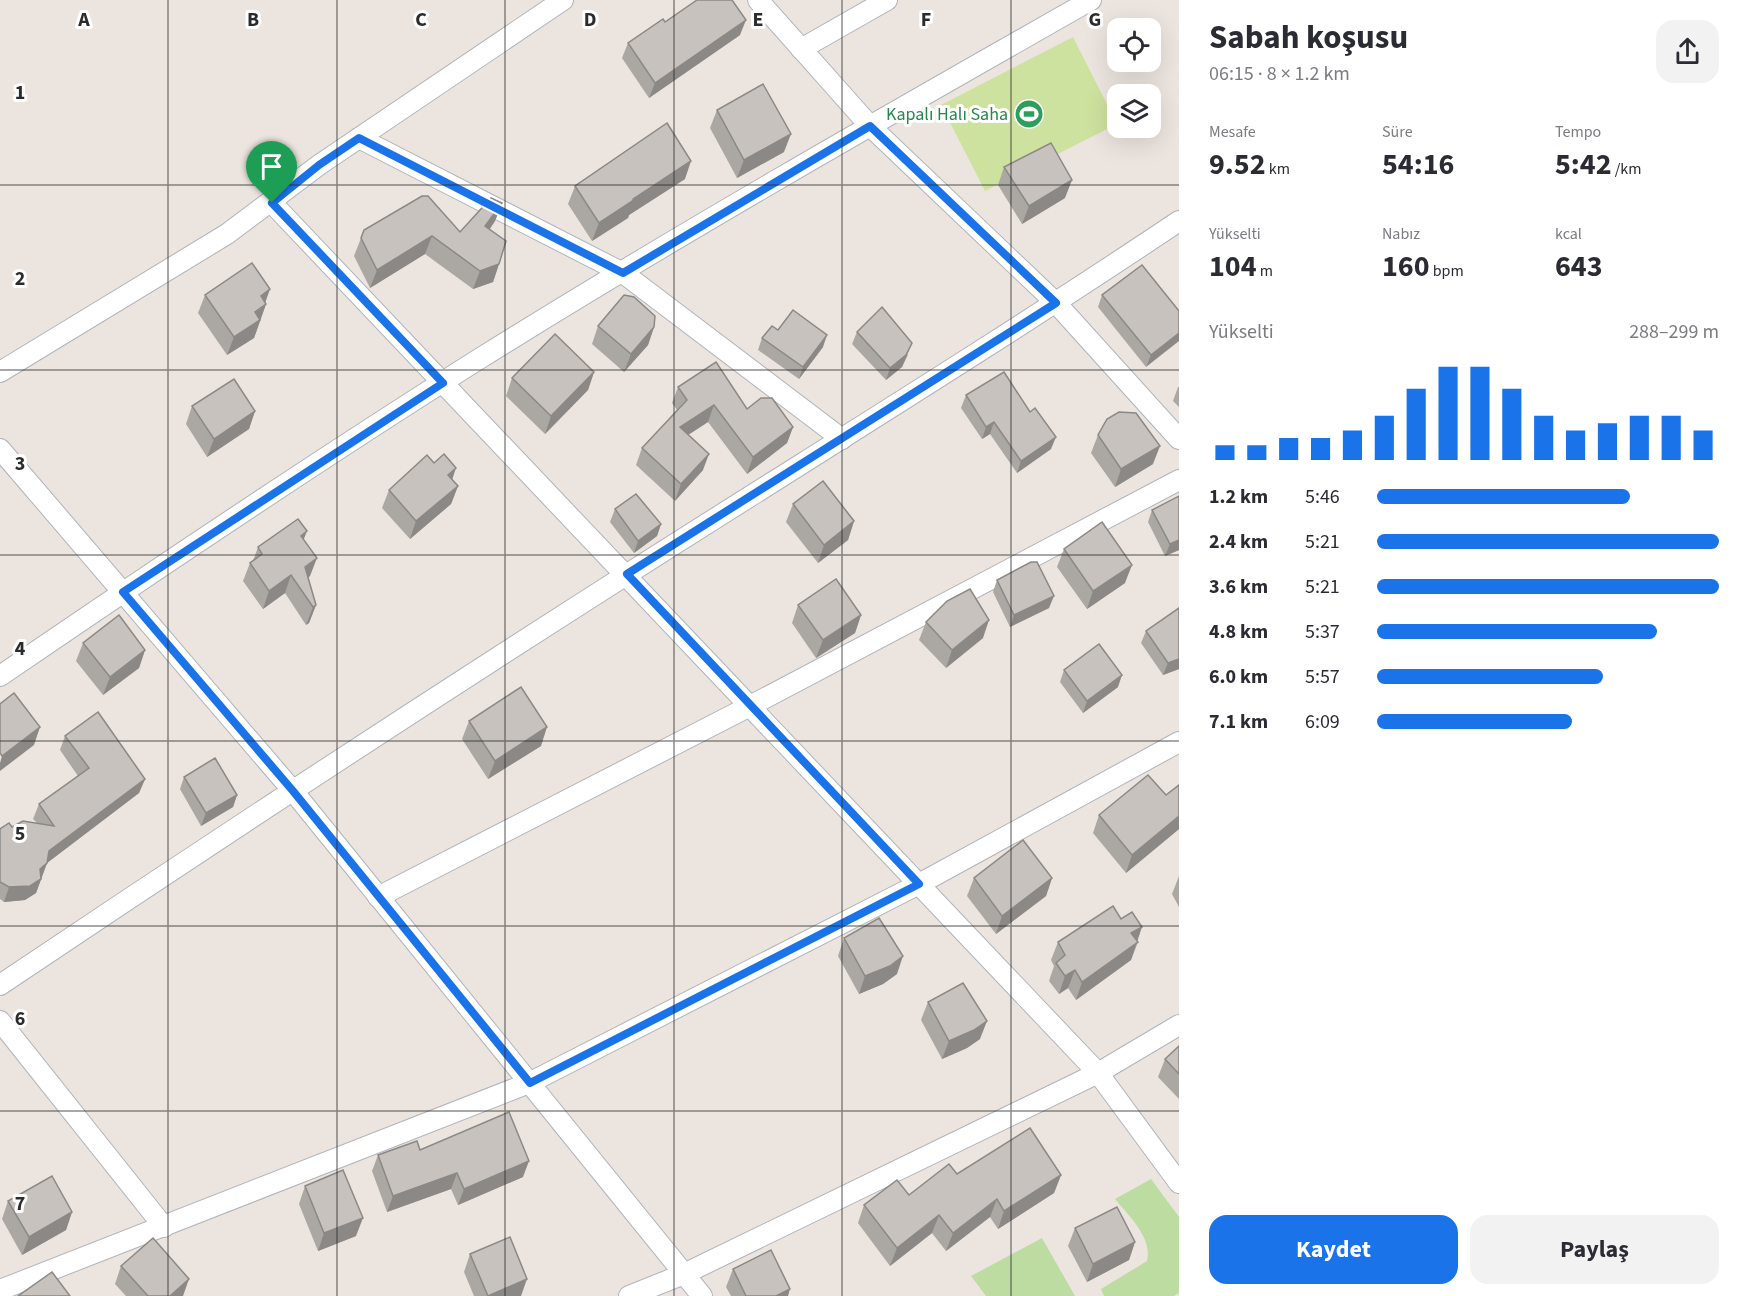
<!DOCTYPE html>
<html lang="tr">
<meta charset="utf-8">
<style>
:root{--surface:#fff;--page:#f2f2f3;--text:#2b2b33;--muted:#7c7c81;--accent:#1a73e8}
body{margin:0;font-family:"Source Sans 3",sans-serif;background:var(--page);color:var(--text);height:100vh;display:flex;flex-direction:column;font-size:22px;white-space:nowrap}
*{box-sizing:border-box;margin:0}
p{font-size:20px;color:var(--muted)}
.icon{flex:none;width:33px;height:33px;fill:none;stroke:currentColor;stroke-width:2;stroke-linecap:round;stroke-linejoin:round}
.map{position:relative;flex:1;overflow:hidden}
.details{display:flex;flex-direction:column;background:var(--surface);width:570px}
.details>*{flex:none}
.fabs{position:absolute;left:1107px;top:18px;display:grid;gap:12px}
.fabs a{display:grid;place-items:center;width:54px;height:54px;border-radius:12px;background:var(--surface);box-shadow:0 6px 24px #0002;font-size:30px}
.pin{position:absolute;display:grid;place-items:center;width:51px;height:51px;color:#fff;margin:-62px -26px;border-radius:50% 50% 50% 0;rotate:-45deg;box-shadow:0 0 6px #0007}
.pin .icon{rotate:45deg}
.round{display:grid;place-items:center;flex:none;width:63px;height:63px;border-radius:18px;background:var(--page)}
.overview{display:flex;align-items:center;justify-content:space-between;height:102px;padding:0 30px}
h1{font-size:33px;font-weight:700;line-height:45px}
.figures{display:grid;grid-template-columns:repeat(3,1fr);gap:9px;height:102px;padding:6px 30px}
.figures div{display:grid;align-content:center}
.figures b{font-size:30px;font-weight:700}
.figures small{font-size:16px;font-weight:400}
.figures p{font-size:16px}
.chart{height:168px;padding:12px 30px}
.chart p{display:flex;justify-content:space-between}
.chart svg{width:100%;height:108px;margin-top:6px;stroke:var(--accent);stroke-width:6}
.cta{display:flex;gap:12px;margin-top:auto;padding:12px 30px}
.cta a{flex:1;height:69px;border-radius:18px;background:var(--accent);color:#fff;font-size:24px;font-weight:700;line-height:69px;text-align:center}
.cta a+a{background:var(--page);color:var(--text)}
ul{padding:0 30px;list-style:none;font-size:20px}
li{display:grid;grid-template-columns:96px 72px 1fr;align-items:center;height:45px}
li i{height:15px;border-radius:8px;background:var(--accent)}
main{display:flex;flex:1;min-height:0}
.map>svg:first-child{display:block}
.green{fill:#bddca2}
.pitch{fill:#cee29f}
.lines{fill:none;stroke-linecap:round;stroke-linejoin:round}
.street-casing{stroke:#b0b3ba;stroke-width:22}
.street{stroke:#fff;stroke-width:20}
.wall{fill:#aba7a3}
.shaded-wall{fill:#8b8885}
.building{fill:#c7c2be;stroke:#8b8885;stroke-width:1.5}
.route-casing{stroke:#fff;stroke-width:12}
.route{stroke:#1a73e8;stroke-width:8}
.grid{fill:none;stroke:#2b2b2b;stroke-width:1.5;stroke-opacity:0.55}
.labels{text-anchor:middle;stroke-width:6;stroke-linejoin:round;paint-order:stroke}
.leisure-label{font-size:18px;fill:#27864d;stroke:#fff;text-anchor:end}
.grid-label{font-size:20px;text-anchor:middle;font-weight:bold;fill:#2b2b2b;stroke:#fff;stroke-width:6;stroke-linejoin:round;paint-order:stroke}
</style>
<main>
<div class="map">
<svg width="1179" height="1296" viewBox="0 0 1179 1296">
<rect width="100%" height="100%" fill="#ece5df"/>
<g class="green">
<path d="M1151,1179l28,38v76l-5,3h-70l-3,-7 46,-28c6,-23 -19,-46 -32,-62z"/>
<polygon points="1042,1238 1075,1296 986,1296 971,1276"/>
</g>
<polygon class="pitch" points="1073,37 1117,124 985,191 941,105"/>
<g class="lines">
<g class="street-casing">
<g id="street">
<polyline points="758,0 870,126 1056,303 1179,439"/>
<polyline points="801,49 887,0"/>
<polyline points="359,138 623,273 842,439"/>
<polyline points="272,203 1098,1073 1179,1183"/>
<polyline points="0,372 227,234 319,165 563,0"/>
<polyline points="0,449 293,791 702,1296"/>
<path d="M0,676c158,-108 317,-215 479,-317 200,-125 406,-242 612,-359"/>
<polyline points="378,897 750,706 1179,480"/>
<path d="M0,985c207,-139 416,-276 626,-410 185,-118 371,-232 553,-354"/>
<polyline points="0,1021 164,1227"/>
<polyline points="0,1290 529,1083 919,884 1179,742"/>
<polyline points="629,1296 684,1274 1098,1073 1179,1025"/>
</g>
</g>
<use href="#street" class="street"/>
</g>
<g class="wall">
<polygon points="740,35 649,98 622,58 628,43"/>
<polygon points="717,110 784,152 737,178 710,128"/>
<polygon points="1004,167 1065,198 1022,224 998,185"/>
<polygon points="685,179 629,215 628,218 592,241 568,204 575,186"/>
<polygon points="502,203 495,221 490,229 499,264 493,282 473,289 425,254 370,288 354,256 361,238 460,232"/>
<polygon points="205,295 265,302 266,304 254,338 227,355 198,313"/>
<polygon points="1102,295 1179,311 1146,367 1098,307"/>
<polygon points="598,326 654,327 648,345 624,372 592,344"/>
<polygon points="778,330 823,347 799,379 758,350 762,338"/>
<polygon points="857,332 908,355 902,367 886,380 852,344"/>
<polygon points="594,372 588,390 545,434 506,396 512,378"/>
<polygon points="678,387 747,409 793,427 787,443 747,474 708,422 688,435 703,470 675,501 636,465 642,448 677,410 672,403"/>
<polygon points="1178,387 1179,387 1179,407 1173,401"/>
<polygon points="966,395 1030,412 1051,449 1017,473 990,434 982,439 961,408"/>
<polygon points="192,406 255,411 249,429 207,457 186,424"/>
<polygon points="1098,435 1153,464 1115,487 1091,453"/>
<polygon points="452,480 458,486 451,504 410,539 382,508 389,490"/>
<polygon points="1179,496 1179,550 1165,556 1148,522 1152,510"/>
<polygon points="793,504 854,521 848,540 818,563 786,522"/>
<polygon points="615,509 661,524 657,536 634,553 610,522"/>
<polygon points="304,540 310,576 308,578 316,605 309,623 306,625 285,593 263,609 243,581 250,563 253,561 258,547"/>
<polygon points="1064,549 1125,583 1087,609 1057,567"/>
<polygon points="997,580 1049,608 1010,627 993,592"/>
<polygon points="798,605 861,615 855,633 816,658 792,623"/>
<polygon points="1179,608 1179,669 1163,675 1141,643 1146,631"/>
<polygon points="926,622 983,638 946,668 919,640"/>
<polygon points="83,643 145,650 139,668 103,695 76,661"/>
<polygon points="1064,670 1118,687 1083,713 1060,682"/>
<polygon points="469,721 541,746 488,779 462,739"/>
<polygon points="65,736 145,779 139,793 47,863 36,893 25,900 4,902 0,899 0,829 37,823 33,819 39,804 78,776 60,750"/>
<polygon points="184,777 237,795 233,807 201,826 180,789"/>
<polygon points="1179,785 1179,829 1126,873 1093,833 1099,815 1166,795"/>
<polygon points="1179,876 1179,907 1172,894"/>
<polygon points="974,878 1052,878 1046,896 996,934 967,896"/>
<polygon points="1121,919 1138,942 1131,960 1076,1000 1068,988 1059,994 1049,981 1054,966 1051,960 1058,942"/>
<polygon points="844,938 897,974 883,984 859,994 838,956"/>
<polygon points="928,1002 980,1039 967,1048 942,1059 921,1020"/>
<polygon points="1179,1046 1179,1099 1158,1077 1165,1059"/>
<polygon points="378,1155 523,1177 458,1205 451,1189 387,1212 372,1171"/>
<polygon points="957,1174 1061,1175 1054,1193 998,1229 990,1217 946,1251 932,1233 890,1266 858,1223 864,1205 909,1195"/>
<polygon points="305,1186 356,1236 318,1251 299,1204"/>
<polygon points="8,1201 72,1212 66,1230 22,1255 2,1219"/>
<polygon points="1075,1228 1135,1242 1129,1260 1087,1282 1068,1246"/>
<polygon points="470,1254 521,1296 474,1296 464,1272"/>
<polygon points="121,1266 183,1296 126,1296 115,1284"/>
<polygon points="733,1269 788,1296 731,1296 726,1287"/>
</g>
<g class="shaded-wall">
<polygon points="746,20 740,35 649,98 655,83"/>
<polygon points="791,134 784,152 737,178 744,160"/>
<polygon points="691,161 685,179 629,215 628,218 592,241 599,223 633,199"/>
<polygon points="1072,180 1065,198 1022,224 1029,206"/>
<polygon points="502,203 495,221 479,244 485,226"/>
<polygon points="432,236 425,254 370,288 377,270"/>
<polygon points="499,264 493,282 473,289 480,271"/>
<polygon points="270,289 264,306 266,304 254,338 227,355 234,337 261,296"/>
<polygon points="654,327 648,345 624,372 631,354"/>
<polygon points="1179,333 1179,341 1146,367 1151,355"/>
<polygon points="827,335 823,347 799,379 803,367"/>
<polygon points="912,343 902,367 886,380 890,368"/>
<polygon points="594,372 588,390 545,434 551,416"/>
<polygon points="714,405 708,422 674,444 680,427"/>
<polygon points="255,411 249,429 207,457 214,439"/>
<polygon points="994,422 990,434 982,439 986,427"/>
<polygon points="793,427 787,443 747,474 753,457"/>
<polygon points="1056,437 1051,449 1017,473 1021,461"/>
<polygon points="1160,446 1153,464 1115,487 1121,469"/>
<polygon points="709,454 703,470 675,501 681,484"/>
<polygon points="456,468 450,486 448,475"/>
<polygon points="458,486 451,504 410,539 416,521"/>
<polygon points="854,521 848,540 818,563 824,545"/>
<polygon points="661,524 657,536 634,553 638,541"/>
<polygon points="307,531 300,549 301,536"/>
<polygon points="1179,540 1179,550 1165,556 1170,544"/>
<polygon points="317,558 310,576 298,585 305,567"/>
<polygon points="1132,565 1125,583 1087,609 1093,591"/>
<polygon points="291,575 285,593 263,609 269,591"/>
<polygon points="1054,596 1049,608 1010,627 1014,615"/>
<polygon points="316,605 309,623 306,625 313,607"/>
<polygon points="861,615 855,633 816,658 823,640"/>
<polygon points="989,620 983,638 946,668 952,650"/>
<polygon points="145,650 139,668 103,695 110,677"/>
<polygon points="1179,659 1179,669 1163,675 1168,663"/>
<polygon points="1122,675 1118,687 1083,713 1087,701"/>
<polygon points="40,727 34,745 0,771 0,763 2,756"/>
<polygon points="547,727 541,746 488,779 495,761"/>
<polygon points="145,779 139,793 47,863 36,893 25,900 4,902 9,887 40,869 49,851"/>
<polygon points="237,795 233,807 201,826 206,813"/>
<polygon points="1179,816 1179,829 1126,873 1132,855"/>
<polygon points="1052,878 1046,896 996,934 1002,916"/>
<polygon points="1142,927 1131,960 1076,1000 1082,982 1131,933"/>
<polygon points="903,956 897,974 883,984 859,994 865,976"/>
<polygon points="1075,970 1068,988 1059,994 1065,976"/>
<polygon points="987,1021 980,1039 967,1048 942,1059 949,1041"/>
<polygon points="529,1161 523,1177 458,1205 464,1189"/>
<polygon points="457,1173 451,1189 387,1212 393,1196"/>
<polygon points="1061,1175 1054,1193 998,1229 1004,1211"/>
<polygon points="997,1199 990,1217 946,1251 953,1233"/>
<polygon points="72,1212 66,1230 22,1255 29,1237"/>
<polygon points="939,1215 932,1233 890,1266 897,1248"/>
<polygon points="363,1218 356,1236 318,1251 324,1233"/>
<polygon points="1135,1242 1129,1260 1087,1282 1093,1264"/>
<polygon points="189,1279 183,1296 170,1296"/>
<polygon points="527,1279 521,1296 488,1296"/>
<polygon points="790,1289 788,1296 776,1296"/>
</g>
<g class="building">
<polygon points="697,0 732,0 746,20 655,83 628,43 663,19 665,22"/>
<polygon points="763,84 791,134 744,160 717,110"/>
<polygon points="667,123 691,161 633,199 634,200 599,223 575,186"/>
<polygon points="1051,143 1072,180 1029,206 1004,167"/>
<polygon points="422,196 428,196 460,232 491,198 502,203 485,226 506,241 499,264 480,271 432,236 377,270 361,238 364,230"/>
<polygon points="252,263 270,289 261,296 266,304 255,312 260,320 234,337 205,295"/>
<polygon points="1142,265 1179,311 1179,333 1151,355 1102,295"/>
<polygon points="624,295 634,297 655,316 654,327 631,354 598,326"/>
<polygon points="882,307 912,343 906,355 890,368 857,332"/>
<polygon points="793,310 827,335 803,367 762,338 772,326 778,330"/>
<polygon points="555,334 594,372 551,416 512,378"/>
<polygon points="716,362 747,409 761,398 772,398 793,427 753,457 714,405 680,427 709,454 681,484 642,448 687,400 678,387"/>
<polygon points="1004,372 1030,412 1035,408 1056,437 1021,461 994,422 986,427 966,395"/>
<polygon points="234,379 255,411 214,439 192,406"/>
<polygon points="1119,412 1136,413 1160,446 1121,469 1098,435 1107,419"/>
<polygon points="444,454 456,468 448,475 458,486 416,521 389,490 427,455 434,463"/>
<polygon points="823,481 854,521 824,545 793,504"/>
<polygon points="636,494 661,524 638,541 615,509"/>
<polygon points="1179,496 1179,540 1170,544 1152,510"/>
<polygon points="298,519 307,531 301,536 317,558 305,567 316,605 313,607 291,575 269,591 250,563 262,554 258,547"/>
<polygon points="1102,522 1132,565 1093,591 1064,549"/>
<polygon points="1031,562 1037,562 1054,596 1014,615 997,580"/>
<polygon points="836,579 861,615 823,640 798,605"/>
<polygon points="970,589 989,620 952,650 926,622 947,601"/>
<polygon points="1179,608 1179,659 1168,663 1146,631"/>
<polygon points="119,615 145,650 110,677 83,643"/>
<polygon points="1099,644 1122,675 1087,701 1064,670"/>
<polygon points="521,687 547,727 495,761 469,721"/>
<polygon points="14,693 40,727 2,756 0,753 0,704"/>
<polygon points="98,712 145,779 49,851 47,863 40,869 41,879 30,886 9,887 0,882 0,829 9,823 12,827 23,821 54,826 39,804 89,768 65,736"/>
<polygon points="215,758 237,795 206,813 184,777"/>
<polygon points="1148,775 1166,795 1179,785 1179,816 1132,855 1099,815"/>
<polygon points="1023,840 1052,878 1002,916 974,878"/>
<polygon points="1113,906 1121,919 1132,912 1142,927 1131,933 1138,942 1082,982 1075,970 1065,976 1056,963 1065,955 1058,942"/>
<polygon points="879,918 903,956 890,966 865,976 844,938"/>
<polygon points="963,983 987,1021 974,1030 949,1041 928,1002"/>
<polygon points="1179,1046 1179,1074 1165,1059"/>
<polygon points="509,1112 529,1161 464,1189 457,1173 393,1196 378,1155 417,1141 420,1150"/>
<polygon points="1030,1128 1061,1175 1004,1211 997,1199 953,1233 939,1215 897,1248 864,1205 897,1180 909,1195 949,1164 957,1174"/>
<polygon points="343,1170 363,1218 324,1233 305,1186"/>
<polygon points="52,1176 72,1212 29,1237 8,1201"/>
<polygon points="1117,1207 1135,1242 1093,1264 1075,1228"/>
<polygon points="510,1237 527,1279 488,1296 470,1254"/>
<polygon points="153,1238 189,1279 170,1296 148,1296 121,1266"/>
<polygon points="771,1250 790,1289 776,1296 746,1296 733,1269"/>
<polygon points="52,1272 70,1296 18,1296"/>
</g>
<g class="lines">
<g class="route-casing">
<polygon id="route" points="870,126 1056,303 627,574 919,884 530,1083 293,791 123,592 443,383 272,203 319,165 359,138 623,273"/>
</g>
<use href="#route" class="route"/>
</g>
<path class="grid" d="M168,0v1296M337,0v1296M505,0v1296M674,0v1296M842,0v1296M1011,0v1296M0,185h1179M0,370h1179M0,555h1179M0,741h1179M0,926h1179M0,1111h1179"/>
<defs>
<g id="stadium-disc" transform="scale(1.5)"><circle r="9.5" fill="#2e9e5b" stroke="#fff"/><path d="M0-5a6.5 5 0 1 0 0 10a6.5 5 0 1 0 0-10ZM-3.5-1.8h7v3.6h-7Z" fill="#fff"/></g>
</defs>
<g fill-rule="evenodd">
<use href="#stadium-disc" x="1029" y="114"/>
</g>
<g class="labels">
<g class="leisure-label">
<text x="1008" y="120">Kapalı Halı Saha</text>
</g>
</g>
<g class="grid-label">
<text x="84" y="26">A</text>
<text x="253" y="26">B</text>
<text x="421" y="26">C</text>
<text x="590" y="26">D</text>
<text x="758" y="26">E</text>
<text x="926" y="26">F</text>
<text x="1095" y="26">G</text>
<text x="20" y="99">1</text>
<text x="20" y="285">2</text>
<text x="20" y="470">3</text>
<text x="20" y="655">4</text>
<text x="20" y="840">5</text>
<text x="20" y="1025">6</text>
<text x="20" y="1210">7</text>
</g>
</svg>
<div class="fabs">
<a><svg class="icon" aria-label="locate" viewBox="0 0 24 24"><circle cx="12" cy="12" r="6"/><path d="M12 2v4M12 18v4M2 12h4M18 12h4"/></svg></a>
<a><svg class="icon" aria-label="layers" viewBox="0 0 24 24"><path d="M12 4l9 5-9 5-9-5zM3 14l9 5 9-5"/></svg></a>
</div>
<div class="pin" style="left:272px;top:203px;background:#1e9e55"><svg class="icon" aria-label="arrive" viewBox="0 0 24 24"><path d="M6 21V4h12l-3 4 3 4H6"/></svg></div>
</div>
<section class="details">
<div class="overview"><div><h1>Sabah koşusu</h1><p>06:15 · 8 × 1.2 km</p></div><a class="round"><svg class="icon" aria-label="share" viewBox="0 0 24 24"><path d="M12 15V3M7 8l5-5 5 5M5 13v7h14v-7"/></svg></a></div>
<div class="figures">
<div><p>Mesafe</p><b>9.52<small> km</small></b></div>
<div><p>Süre</p><b>54:16</b></div>
<div><p>Tempo</p><b>5:42<small> /km</small></b></div>
</div>
<div class="figures">
<div><p>Yükselti</p><b>104<small> m</small></b></div>
<div><p>Nabız</p><b>160<small> bpm</small></b></div>
<div><p>kcal</p><b>643</b></div>
</div>
<div class="chart"><p><span>Yükselti</span>288–299 m</p>
<svg viewBox="0 0 160 44" preserveAspectRatio="none"><path d="M5 44V38M15 44V38M25 44V35M35 44V35M45 44V32M55 44V26M65 44V15M75 44V6M85 44V6M95 44V15M105 44V26M115 44V32M125 44V29M135 44V26M145 44V26M155 44V32"/></svg>
</div>
<ul>
<li><b>1.2 km</b>5:46<i style="width:74%"></i></li>
<li><b>2.4 km</b>5:21<i style="width:100%"></i></li>
<li><b>3.6 km</b>5:21<i style="width:100%"></i></li>
<li><b>4.8 km</b>5:37<i style="width:82%"></i></li>
<li><b>6.0 km</b>5:57<i style="width:66%"></i></li>
<li><b>7.1 km</b>6:09<i style="width:57%"></i></li>
</ul>
<div class="cta"><a>Kaydet</a><a>Paylaş</a></div>
</section>
</main>
